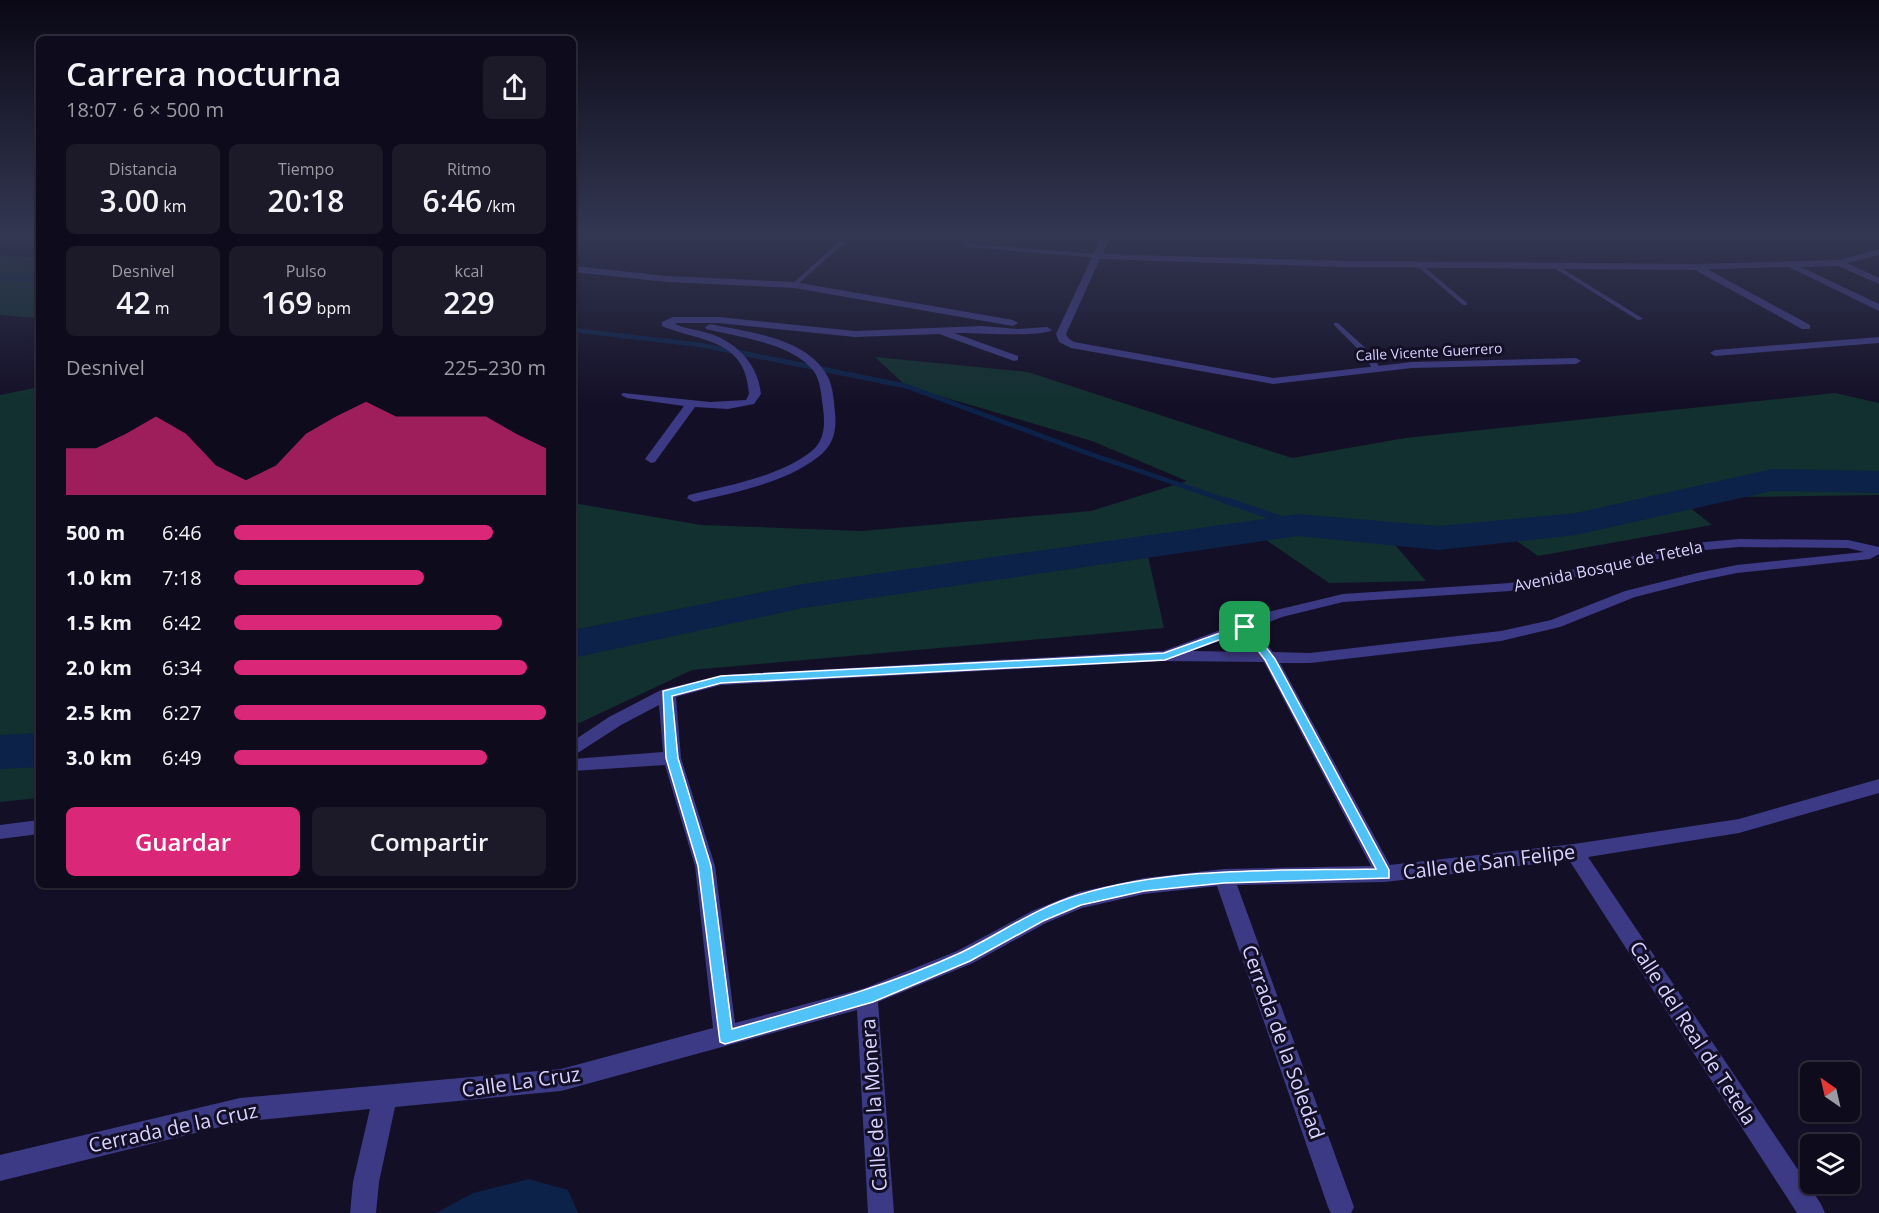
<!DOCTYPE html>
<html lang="es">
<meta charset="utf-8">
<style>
:root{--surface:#0e0b1c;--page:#1c1929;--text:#f1f3f6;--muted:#9b9ba3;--line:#2e2b3b;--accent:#db2777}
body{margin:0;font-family:"Open Sans",sans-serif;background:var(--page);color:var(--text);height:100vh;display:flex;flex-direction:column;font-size:22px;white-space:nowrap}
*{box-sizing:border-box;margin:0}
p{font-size:20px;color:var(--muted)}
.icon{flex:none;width:33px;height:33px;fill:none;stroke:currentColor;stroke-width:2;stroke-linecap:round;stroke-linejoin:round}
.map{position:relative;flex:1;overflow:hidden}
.panel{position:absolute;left:36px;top:36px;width:540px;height:852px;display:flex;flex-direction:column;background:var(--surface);border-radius:9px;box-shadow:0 2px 4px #0004,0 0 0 2px var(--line)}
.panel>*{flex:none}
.needle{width:39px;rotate:326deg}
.fabs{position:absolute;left:1800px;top:1062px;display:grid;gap:12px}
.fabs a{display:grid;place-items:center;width:60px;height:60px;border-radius:9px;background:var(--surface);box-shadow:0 2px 4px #0004,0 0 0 2px var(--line);font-size:30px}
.pin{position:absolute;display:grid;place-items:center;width:51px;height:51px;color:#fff;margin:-26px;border-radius:12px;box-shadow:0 3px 9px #0006}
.round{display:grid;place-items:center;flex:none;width:63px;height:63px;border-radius:9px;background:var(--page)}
.overview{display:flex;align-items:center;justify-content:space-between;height:102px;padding:0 30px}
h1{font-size:33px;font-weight:600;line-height:45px}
.figures{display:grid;grid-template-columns:repeat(3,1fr);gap:9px;height:102px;padding:6px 30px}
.figures div{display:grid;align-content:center;border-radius:9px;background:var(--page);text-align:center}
.figures b{font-size:30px;font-weight:600}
.figures small{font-size:16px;font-weight:400}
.figures p{font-size:16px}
.chart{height:168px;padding:12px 30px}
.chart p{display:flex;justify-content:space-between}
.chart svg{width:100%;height:108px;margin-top:6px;fill:var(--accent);opacity:.7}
.cta{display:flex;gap:12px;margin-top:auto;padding:12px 30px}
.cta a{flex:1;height:69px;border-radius:9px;background:var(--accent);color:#fff;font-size:24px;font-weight:600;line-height:69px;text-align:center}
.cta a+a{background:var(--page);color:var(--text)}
ul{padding:0 30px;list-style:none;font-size:20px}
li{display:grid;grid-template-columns:96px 72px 1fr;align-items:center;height:45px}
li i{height:15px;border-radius:8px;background:var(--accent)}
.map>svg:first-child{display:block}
.green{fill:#12302f}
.water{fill:#0c2248}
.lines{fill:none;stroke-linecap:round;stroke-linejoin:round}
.stream-far2{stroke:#0c2248;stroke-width:4.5}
.stream-far1{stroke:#0c2248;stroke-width:5}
.stream{stroke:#0c2248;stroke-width:7}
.river{fill:#0c2248;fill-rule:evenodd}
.service{fill:#3d3a85;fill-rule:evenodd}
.minor{fill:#3d3a85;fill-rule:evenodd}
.route{fill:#4fc3f7;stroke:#fff;stroke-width:1.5;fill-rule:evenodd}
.labels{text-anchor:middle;stroke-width:6;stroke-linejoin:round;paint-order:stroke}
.far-street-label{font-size:14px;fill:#d9d4ff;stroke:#130f26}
.street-label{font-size:16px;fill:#d9d4ff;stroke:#130f26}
.near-street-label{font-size:20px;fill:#d9d4ff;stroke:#130f26}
</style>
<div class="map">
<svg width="1879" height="1213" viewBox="0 0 1879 1213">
<rect width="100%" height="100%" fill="#130f26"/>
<g class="green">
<polygon points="0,255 39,258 39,318 0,315"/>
<polygon points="875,357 1028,372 1292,458 1405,438 1835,393 1879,403 1879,495 1678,498 1712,525 1538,556 1490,522 1390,539 1426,581 1329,583 1250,529 1148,556 1164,628 692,670 573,726 573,503 701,525 861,531 1091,511 1187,481 1092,441 906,386"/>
<polygon points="39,387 39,798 0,802 0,395"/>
</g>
<polygon class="water" points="529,1179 568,1190 578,1213 436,1213 473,1193"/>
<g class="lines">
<g class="stream-far2">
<polyline points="0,278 39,279"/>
<polyline points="573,330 701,345 745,354"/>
</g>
<polyline class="stream-far1" points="737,352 906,386 1090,454 1230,502"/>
<polyline class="stream" points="1225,500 1298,525"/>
<g class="river">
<polygon points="1772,469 1879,471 1879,493 1772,491 1576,535 1439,550 1298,536 803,608 573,658 573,630 803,584 1298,514 1439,526 1576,513"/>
<polygon points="39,733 39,767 0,769 0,735"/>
</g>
<g class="service">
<polygon points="839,242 844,243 796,286 792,286 792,284"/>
<polygon points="968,244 1098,254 1101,256 1098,258 966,247 966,245"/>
<polygon points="1553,263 1642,318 1643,319 1638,320 1551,266 1550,265"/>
<polygon points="1417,264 1421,264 1467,303 1467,305 1463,305 1417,266"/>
<polygon points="1334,323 1338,323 1371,353 1380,368 1379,370 1373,370 1365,356 1334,325"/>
</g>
<g class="minor">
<rect x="0" y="235" width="39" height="6"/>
<polygon points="1083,235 1103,238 1117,235 1108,242 1103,254 1343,261 1696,264 1839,260 1879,249 1879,255 1847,263 1879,278 1879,284 1838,266 1801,267 1879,304 1879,311 1789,267 1707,269 1810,325 1810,329 1802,329 1695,270 1343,267 1100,259 1066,334 1068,338 1074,342 1273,378 1412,362 1576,358 1581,361 1576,364 1412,368 1273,384 1071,348 1059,342 1056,334 1099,242"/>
<polygon points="573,266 667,276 794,282 1013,320 1018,323 1013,326 794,288 667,282 573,272"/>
<path d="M673,317h46l136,14 127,-5 36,3 29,-2 5,3c-11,8 -79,2 -98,3l64,23v4l-4,1 -75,-27 -84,3 -136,-14h-44c4,5 20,6 29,9 29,7 54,30 57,62l-7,10 -26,5 -33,-2 -40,55 -4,1 -6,-4 39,-53 -57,-8 -6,-3 2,-2 87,9 36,-2 3,-6c-3,-56 -49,-52 -87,-68v-4z"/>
<path d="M710,324c38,8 98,14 118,53 5,10 6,24 7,36 2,18 -2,33 -17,44 -33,26 -83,35 -124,45l-7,-4 2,-3c40,-10 91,-18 124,-45 12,-11 12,-27 10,-42 -2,-13 -2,-29 -11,-39 -22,-26 -74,-32 -106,-40l-1,-2z"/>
<polygon points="1879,337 1879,343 1715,356 1710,353 1715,350"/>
<path d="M1739,539l109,1 31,7v7l-9,5 -133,14 -39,8 -63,16 -75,30 -59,14 -191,22h-30l110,202 184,-21 165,-25 140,-40v14l-140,40 -151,24 233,347 4,9h-28l-228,-353 -184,22 -148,3 117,322 -3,6h-20l-3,-6 -111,-321 -73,8 -62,14 -36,15 -73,40 -95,39 16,211h-26l-11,-203 -296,81 -166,16 -16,75 -3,31h-26l3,-31 17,-73 -130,13 -240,59v-26l240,-57 321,-29 152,-41 -18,-162 -30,-101 -92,6v-12l90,-7 -4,-47 -38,20 -48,31v-15l36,-24 52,-27 60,-15 442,-24 109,-40 71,-17 167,-11 184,-40zM1739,547l109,1 16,4 -127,13 -40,8 -72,18 -74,29 -50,11 -191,22 -37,-1 -19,-24 28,-11 61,-15 167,-11 184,-40zM1241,633l15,19 -64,-1zM1165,661l99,1 107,204 -147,3 -80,9 -65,14 -47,19 -75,40 -92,37 -130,35 -20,-157 -34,-108 -5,-61 45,-12z"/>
<polygon points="39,820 39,834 0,839 0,825"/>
</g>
</g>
<linearGradient id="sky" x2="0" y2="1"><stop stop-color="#0a0815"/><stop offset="0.58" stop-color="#333752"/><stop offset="1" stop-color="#333752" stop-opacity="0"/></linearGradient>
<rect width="1879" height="405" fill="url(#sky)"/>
<path class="route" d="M1245,624l4,1 26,34 114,211v8l-165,5 -80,8 -63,14 -38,16 -73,40 -97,41 -148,42 -5,-2 -22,-176 -32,-108 -3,-67 58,-15 443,-23zM1243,631l22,29 111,209c-99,2 -203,-3 -298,26 -43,13 -78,39 -118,58 -74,34 -151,54 -228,76l-21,-163 -33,-108 -6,-62 49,-13 444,-23z"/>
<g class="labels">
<g class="far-street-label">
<text transform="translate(1429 352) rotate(-3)" y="5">Calle Vicente Guerrero</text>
</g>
<g class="street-label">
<text transform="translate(1608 566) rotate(-12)" y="6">Avenida Bosque de Tetela</text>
</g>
<g class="near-street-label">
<text transform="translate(1489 862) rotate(-7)" y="7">Calle de San Felipe</text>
<text transform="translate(1693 1033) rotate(57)" y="7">Calle del Real de Tetela</text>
<text transform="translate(1283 1042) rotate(70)" y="7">Cerrada de la Soledad</text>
<text transform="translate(521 1082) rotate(-8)" y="7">Calle La Cruz</text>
<text transform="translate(874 1105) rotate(-94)" y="7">Calle de la Monera</text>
<text transform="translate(173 1128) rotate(-12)" y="7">Cerrada de la Cruz</text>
</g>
</g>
</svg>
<div class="fabs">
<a><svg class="needle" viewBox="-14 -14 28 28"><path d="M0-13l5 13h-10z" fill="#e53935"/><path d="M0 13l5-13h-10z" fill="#9b9ba3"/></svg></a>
<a><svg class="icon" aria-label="layers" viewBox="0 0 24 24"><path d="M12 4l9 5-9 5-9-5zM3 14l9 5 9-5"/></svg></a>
</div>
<div class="pin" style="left:1245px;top:627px;background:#1e9e55"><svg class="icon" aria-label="arrive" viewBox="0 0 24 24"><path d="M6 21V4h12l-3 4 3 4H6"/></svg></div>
<section class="panel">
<div class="overview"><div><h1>Carrera nocturna</h1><p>18:07 · 6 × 500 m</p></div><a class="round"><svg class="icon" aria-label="share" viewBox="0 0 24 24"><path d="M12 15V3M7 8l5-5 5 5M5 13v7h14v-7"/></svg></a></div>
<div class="figures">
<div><p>Distancia</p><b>3.00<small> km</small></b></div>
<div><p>Tiempo</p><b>20:18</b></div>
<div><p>Ritmo</p><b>6:46<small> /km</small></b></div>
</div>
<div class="figures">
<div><p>Desnivel</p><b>42<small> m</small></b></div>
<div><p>Pulso</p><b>169<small> bpm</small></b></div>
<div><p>kcal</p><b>229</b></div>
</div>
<div class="chart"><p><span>Desnivel</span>225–230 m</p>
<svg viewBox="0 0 160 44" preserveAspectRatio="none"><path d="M0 44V25L10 25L20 19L30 12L40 19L50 32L60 38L70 32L80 19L90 12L100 6L110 12L120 12L130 12L140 12L150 19L160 25V44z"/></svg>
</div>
<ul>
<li><b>500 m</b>6:46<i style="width:83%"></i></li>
<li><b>1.0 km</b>7:18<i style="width:61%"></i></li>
<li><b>1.5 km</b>6:42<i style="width:86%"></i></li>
<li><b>2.0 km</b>6:34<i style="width:94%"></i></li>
<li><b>2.5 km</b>6:27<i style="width:100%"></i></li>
<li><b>3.0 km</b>6:49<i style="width:81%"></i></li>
</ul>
<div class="cta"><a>Guardar</a><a>Compartir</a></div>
</section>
</div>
